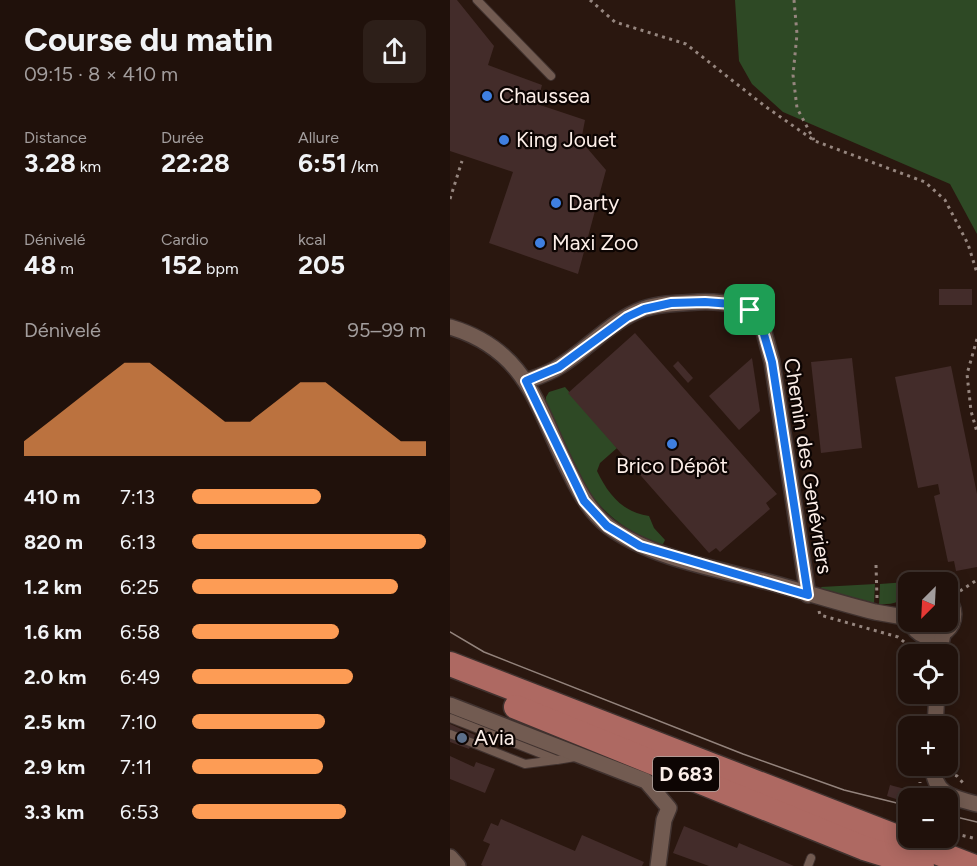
<!DOCTYPE html>
<html lang="fr">
<meta charset="utf-8">
<style>
:root{--surface:#20110b;--page:#2d1f19;--text:#f1f3f6;--muted:#a29d9d;--line:#3d312c;--accent:#fd9c55}
body{margin:0;font-family:Figtree,sans-serif;background:var(--page);color:var(--text);height:100vh;display:flex;flex-direction:column;font-size:22px;white-space:nowrap}
*{box-sizing:border-box;margin:0}
p{font-size:20px;color:var(--muted)}
.icon{flex:none;width:33px;height:33px;fill:none;stroke:currentColor;stroke-width:2;stroke-linecap:round;stroke-linejoin:round}
.map{position:relative;flex:1;overflow:hidden}
.sheet{display:flex;flex-direction:column;background:var(--surface);width:450px}
.sheet>*{flex:none}
.needle{width:39px;rotate:204deg}
.fabs{position:absolute;left:448px;top:572px;display:grid;gap:12px}
.fabs a{display:grid;place-items:center;width:60px;height:60px;border-radius:12px;background:var(--surface);box-shadow:0 3px 15px #0003,0 0 0 2px var(--line);font-size:30px}
.pin{position:absolute;display:grid;place-items:center;width:51px;height:51px;color:#fff;margin:-26px;border-radius:12px;box-shadow:0 3px 9px #0006}
.round{display:grid;place-items:center;flex:none;width:63px;height:63px;border-radius:12px;background:var(--page)}
.head{display:flex;align-items:center;justify-content:space-between;height:102px;padding:0 24px}
h1{font-size:33px;font-weight:700;line-height:45px}
.stats{display:grid;grid-template-columns:repeat(3,1fr);gap:9px;height:102px;padding:6px 24px}
.stats div{display:grid;align-content:center}
.stats b{font-size:26px;font-weight:700}
.stats small{font-size:16px;font-weight:400}
.stats p{font-size:16px}
.chart{height:168px;padding:12px 24px}
.chart p{display:flex;justify-content:space-between}
.chart svg{width:100%;height:108px;margin-top:6px;fill:var(--accent);opacity:.7}
ul{padding:0 24px;list-style:none;font-size:20px}
li{display:grid;grid-template-columns:96px 72px 1fr;align-items:center;height:45px}
li i{height:15px;border-radius:8px;background:var(--accent)}
main{display:flex;flex:1;min-height:0}
.map>svg:first-child{display:block}
.green{fill:#2e4925}
.building{fill:#432c2a}
.lines{fill:none;stroke-linecap:round;stroke-linejoin:round}
.lane-casing{stroke:#40322f;stroke-width:10}
.street-casing{stroke:#40322f;stroke-width:18}
.primary-casing{stroke:#40322f;stroke-width:27}
.path{stroke:#96867f;stroke-width:3;stroke-dasharray:3 4.5;stroke-linecap:butt}
.lane{stroke:#725b51;stroke-width:8}
.street{stroke:#725b51;stroke-width:15}
.primary{stroke:#ae6962;stroke-width:24}
.tram{stroke:#93837c;stroke-width:1.5}
.route-casing{stroke:#fff;stroke-width:12}
.route{stroke:#1a73e8;stroke-width:8}
.shop-dot{fill:#3f7fe0;stroke:#0d0503;stroke-width:2}
.service-dot{fill:#5c6f8a;stroke:#0d0503;stroke-width:2}
.labels{text-anchor:middle;stroke-width:4.5;stroke-linejoin:round;paint-order:stroke}
.shield{fill:#0d0503;stroke:#b5a9a4;stroke-width:1.5}
.shield-label{font-size:20px;font-weight:bold;fill:#fdefe9}
.poi-label{font-size:21px;fill:#fdefe9;stroke:#0d0503;text-anchor:start}
.street-label{font-size:21px;fill:#fdefe9;stroke:#0d0503}
</style>
<main>
<section class="sheet">
<div class="head"><div><h1>Course du matin</h1><p>09:15 · 8 × 410 m</p></div><a class="round"><svg class="icon" aria-label="share" viewBox="0 0 24 24"><path d="M12 15V3M7 8l5-5 5 5M5 13v7h14v-7"/></svg></a></div>
<div class="stats">
<div><p>Distance</p><b>3.28<small> km</small></b></div>
<div><p>Durée</p><b>22:28</b></div>
<div><p>Allure</p><b>6:51<small> /km</small></b></div>
</div>
<div class="stats">
<div><p>Dénivelé</p><b>48<small> m</small></b></div>
<div><p>Cardio</p><b>152<small> bpm</small></b></div>
<div><p>kcal</p><b>205</b></div>
</div>
<div class="chart"><p><span>Dénivelé</span>95–99 m</p>
<svg viewBox="0 0 160 44" preserveAspectRatio="none"><path d="M0 44V38L10 30L20 22L30 14L40 6L50 6L60 14L70 22L80 30L90 30L100 22L110 14L120 14L130 22L140 30L150 38L160 38V44z"/></svg>
</div>
<ul>
<li><b>410 m</b>7:13<i style="width:55%"></i></li>
<li><b>820 m</b>6:13<i style="width:100%"></i></li>
<li><b>1.2 km</b>6:25<i style="width:88%"></i></li>
<li><b>1.6 km</b>6:58<i style="width:63%"></i></li>
<li><b>2.0 km</b>6:49<i style="width:69%"></i></li>
<li><b>2.5 km</b>7:10<i style="width:57%"></i></li>
<li><b>2.9 km</b>7:11<i style="width:56%"></i></li>
<li><b>3.3 km</b>6:53<i style="width:66%"></i></li>
</ul>
</section>
<div class="map">
<svg width="527" height="866" viewBox="0 0 527 866">
<rect width="100%" height="100%" fill="#2a170f"/>
<g class="green">
<polygon points="285,0 527,0 527,234 500,184 333,112 302,84 289,61"/>
<path d="M115,387l52,61 -17,15 -3,8c11,23 25,41 52,45l5,12 11,12 -2,4h-6c-72,-31 -82,-75 -111,-141v-6l3,-5z"/>
<path d="M470,581l-11,1v14c-9,6 -18,9 -30,8l1,-20z"/>
<polygon points="425,584 424,603 372,589 371,587"/>
</g>
<g class="building">
<polygon points="0,0 7,0 44,46 38,65 92,85 87,104 135,120 131,141 156,170 128,274 39,243 63,172 0,151"/>
<rect x="489" y="289" width="33" height="16"/>
<polygon points="185,333 327,494 316,503 320,509 270,552 266,548 259,553 118,393"/>
<polygon points="302,358 310,411 289,430 259,396"/>
<polygon points="402,358 412,448 371,453 361,362"/>
<polygon points="228,361 243,378 238,383 223,366"/>
<polygon points="501,366 527,494 527,567 506,571 504,561 498,562 484,496 490,494 488,484 468,488 445,377"/>
<polygon points="0,724 25,735 19,749 0,742"/>
<polygon points="0,756 24,767 26,762 45,769 35,793 0,779"/>
<polygon points="440,785 455,789 452,801 437,796"/>
<polygon points="51,819 125,851 132,835 194,862 192,866 33,866 31,865 40,844 33,841 41,823 48,826"/>
<polygon points="234,826 287,848 289,843 344,866 259,866 223,853"/>
</g>
<g class="lines">
<g class="lane-casing">
<g id="lane">
<polyline points="27,0 101,76"/>
<polyline points="0,718 107,760 125,757"/>
<polyline points="0,734 75,764 106,760"/>
<polyline points="358,866 361,858"/>
</g>
</g>
<g class="street-casing">
<g id="street">
<path d="M0,327c80,24 87,83 121,148 9,19 20,38 37,51 45,34 117,44 171,59 32,9 64,19 96,27l23,4 11,-3"/>
<path d="M76,381c11,-4 24,-8 34,-15 28,-17 52,-46 83,-57 18,-6 37,-6 55,-7 21,-1 44,2 62,15l12,45 36,233"/>
<path d="M460,621c14,34 60,7 38,-22"/>
<polyline points="489,654 493,634"/>
<polyline points="0,705 196,781 219,808 214,820 208,866"/>
<polyline points="485,726 487,693"/>
<path d="M483,765c0,29 20,33 44,39"/>
<polyline points="0,857 8,866"/>
</g>
</g>
<g class="primary-casing">
<g id="primary">
<polyline points="0,664 522,866"/>
<polyline points="66,707 414,848 472,866"/>
</g>
</g>
<g class="path">
<polyline points="140,0 165,22 236,44 316,107 365,141 475,182 495,200 518,244 527,273"/>
<polyline points="344,0 347,34 343,75 347,108 364,140"/>
<polyline points="0,199 12,161"/>
<polyline points="527,339 517,374 521,411 527,432"/>
<polyline points="426,565 427,598"/>
<polyline points="510,591 527,580"/>
<polyline points="369,611 370,615 448,637 469,654"/>
<polyline points="498,773 507,776 514,784"/>
<polyline points="469,798 470,782"/>
<polyline points="498,832 527,839"/>
</g>
<use href="#lane" class="lane"/>
<use href="#street" class="street"/>
<use href="#primary" class="primary"/>
<g class="tram">
<polyline points="0,632 34,652 293,754 394,790 459,806"/>
<polyline points="498,815 527,822"/>
</g>
</g>
<g class="lines">
<g class="route-casing">
<polygon id="route" points="255,302 282,304 300,310 309,317 322,362 358,595 190,546 157,526 134,501 76,381 109,367 177,317 194,309 221,303"/>
</g>
<use href="#route" class="route"/>
</g>
<g class="shop-dot">
<circle cx="37" cy="96" r="6"/>
<circle cx="54" cy="140" r="6"/>
<circle cx="106" cy="203" r="6"/>
<circle cx="90" cy="243" r="6"/>
<circle cx="222" cy="444" r="6"/>
</g>
<circle class="service-dot" cx="12" cy="738" r="6"/>
<g class="labels">
<rect class="shield" x="203" y="757" width="66" height="34" rx="4.5"/>
<g class="shield-label">
<text x="236" y="781">D 683</text>
</g>
<g class="poi-label">
<text x="49" y="103">Chaussea</text>
<text x="66" y="147">King Jouet</text>
<text x="118" y="210">Darty</text>
<text x="102" y="250">Maxi Zoo</text>
<text x="222" y="473" text-anchor="middle">Brico Dépôt</text>
<text x="24" y="745">Avia</text>
</g>
<g class="street-label">
<text transform="translate(358 466) rotate(81)" y="7">Chemin des Genévriers</text>
</g>
</g>
</svg>
<div class="fabs">
<a><svg class="needle" viewBox="-14 -14 28 28"><path d="M0-13l5 13h-10z" fill="#e53935"/><path d="M0 13l5-13h-10z" fill="#a29d9d"/></svg></a>
<a><svg class="icon" aria-label="locate" viewBox="0 0 24 24"><circle cx="12" cy="12" r="6"/><path d="M12 2v4M12 18v4M2 12h4M18 12h4"/></svg></a>
<a>+</a>
<a>−</a>
</div>
<div class="pin" style="left:300px;top:310px;background:#1e9e55"><svg class="icon" aria-label="arrive" viewBox="0 0 24 24"><path d="M6 21V4h12l-3 4 3 4H6"/></svg></div>
</div>
</main>
